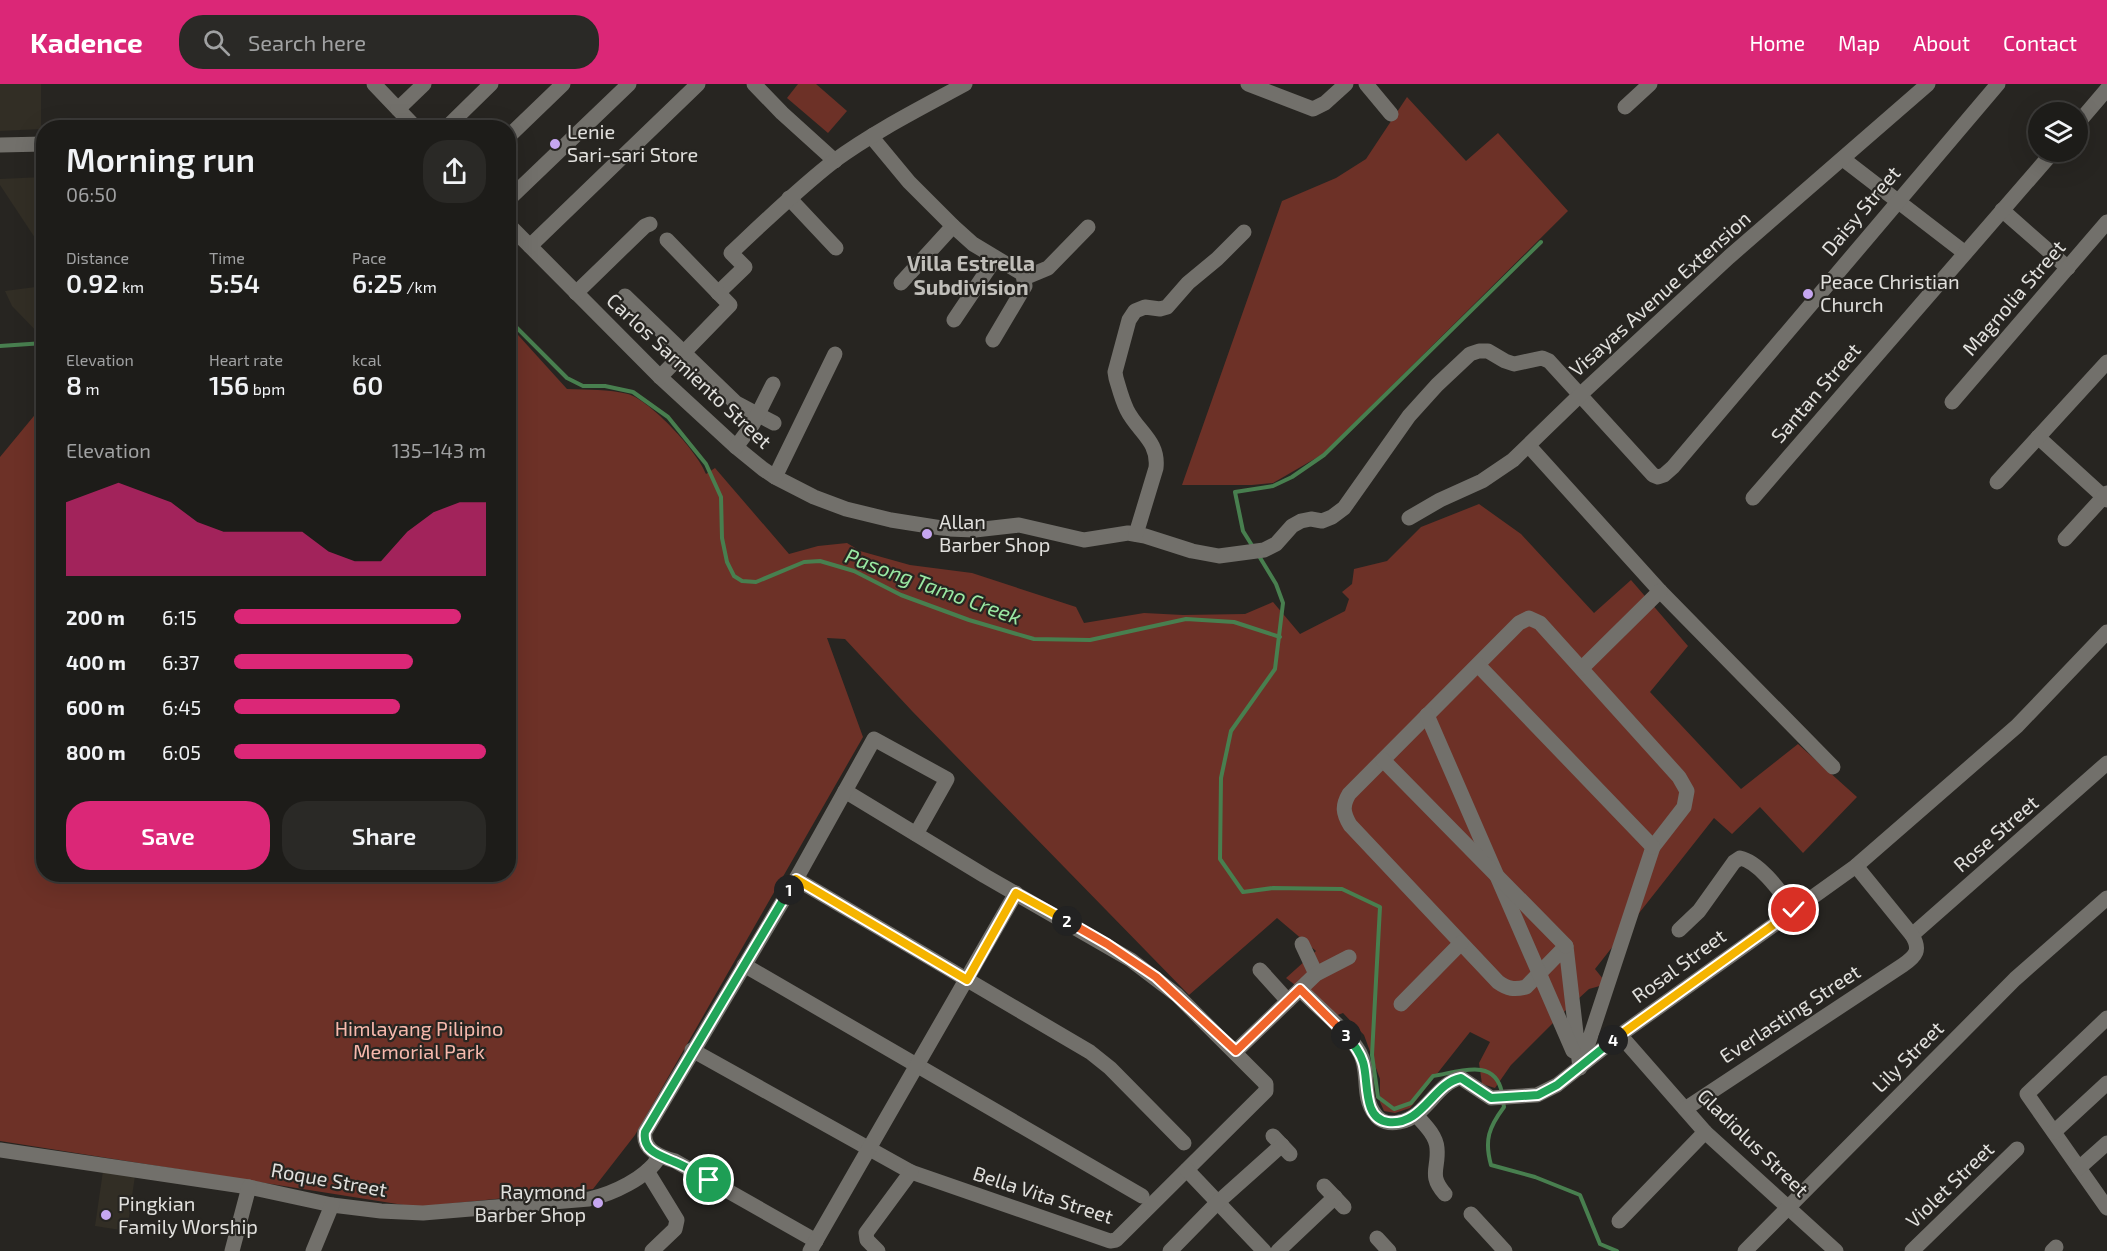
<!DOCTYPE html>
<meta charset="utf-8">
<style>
:root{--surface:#1d1c19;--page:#2a2926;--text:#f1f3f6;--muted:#a0a1a2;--line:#3b3a38;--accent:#db2777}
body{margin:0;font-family:"Exo 2",sans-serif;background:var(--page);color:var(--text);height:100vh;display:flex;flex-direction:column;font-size:22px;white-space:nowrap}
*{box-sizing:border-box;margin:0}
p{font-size:20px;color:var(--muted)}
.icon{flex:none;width:33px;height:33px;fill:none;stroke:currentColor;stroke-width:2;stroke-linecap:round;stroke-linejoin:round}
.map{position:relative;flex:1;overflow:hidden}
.drawer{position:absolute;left:36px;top:36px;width:480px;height:762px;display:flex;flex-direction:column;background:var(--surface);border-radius:24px;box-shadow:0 6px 24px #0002,0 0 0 2px var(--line)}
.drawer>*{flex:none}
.buttons{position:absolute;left:2028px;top:18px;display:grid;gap:12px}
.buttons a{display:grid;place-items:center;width:60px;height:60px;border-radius:50%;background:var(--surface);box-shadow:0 6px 24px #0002,0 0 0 2px var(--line);font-size:30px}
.pin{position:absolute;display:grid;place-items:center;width:51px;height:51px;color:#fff;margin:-26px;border:3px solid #fff;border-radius:50%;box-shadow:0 2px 6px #0007}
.km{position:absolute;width:30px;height:30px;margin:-15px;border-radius:50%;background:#222;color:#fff;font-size:16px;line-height:30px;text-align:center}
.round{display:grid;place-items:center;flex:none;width:63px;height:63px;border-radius:24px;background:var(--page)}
.overview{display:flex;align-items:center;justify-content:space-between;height:102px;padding:0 30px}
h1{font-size:33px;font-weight:600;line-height:45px}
.stats{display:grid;grid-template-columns:repeat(3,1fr);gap:9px;height:102px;padding:6px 30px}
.stats div{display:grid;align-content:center}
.stats b{font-size:26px;font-weight:600}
.stats small{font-size:16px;font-weight:400}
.stats p{font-size:16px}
.chart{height:168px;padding:12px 30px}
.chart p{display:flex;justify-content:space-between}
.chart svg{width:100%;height:108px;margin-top:6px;fill:var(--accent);opacity:.7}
.cta{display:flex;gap:12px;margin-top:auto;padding:12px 30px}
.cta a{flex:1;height:69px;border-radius:24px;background:var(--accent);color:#fff;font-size:24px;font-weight:600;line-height:69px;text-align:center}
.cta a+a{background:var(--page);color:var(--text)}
ul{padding:0 30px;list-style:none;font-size:20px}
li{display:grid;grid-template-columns:96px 72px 1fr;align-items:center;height:45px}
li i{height:15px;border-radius:8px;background:var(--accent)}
header{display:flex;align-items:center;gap:36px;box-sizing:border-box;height:84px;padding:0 30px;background:var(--accent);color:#fff}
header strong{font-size:28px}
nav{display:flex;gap:33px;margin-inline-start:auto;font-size:21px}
.search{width:420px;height:54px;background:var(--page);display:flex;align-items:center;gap:15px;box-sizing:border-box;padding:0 21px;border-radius:24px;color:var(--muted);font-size:22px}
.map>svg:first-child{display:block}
.built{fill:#322e25}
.green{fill:#6d3127}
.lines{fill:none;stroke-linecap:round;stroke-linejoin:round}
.stream{stroke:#487f4f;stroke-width:4}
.minor{stroke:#72706b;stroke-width:15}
.split-1-casing{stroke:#fff;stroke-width:12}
.split-2-casing{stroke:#fff;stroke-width:12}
.split-3-casing{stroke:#fff;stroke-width:12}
.split-4-casing{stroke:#fff;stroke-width:12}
.split-5-casing{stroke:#fff;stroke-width:12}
.split-1{stroke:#22a559;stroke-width:8}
.split-2{stroke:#f5b400;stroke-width:8}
.split-3{stroke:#f0652b;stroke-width:8}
.split-4{stroke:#22a559;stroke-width:8}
.split-5{stroke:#f5b400;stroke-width:8}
.poi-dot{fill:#c6a6f0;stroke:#272521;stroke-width:2}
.labels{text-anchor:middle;stroke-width:4.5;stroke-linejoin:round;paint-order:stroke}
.poi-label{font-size:20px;fill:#e1e0dd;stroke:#272521;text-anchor:start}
.street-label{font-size:20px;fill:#e1e0dd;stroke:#272521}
.park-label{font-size:20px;fill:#f7b9ad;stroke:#272521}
.neighbourhood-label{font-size:21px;font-weight:bold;fill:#c1bfba;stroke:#272521}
.water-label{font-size:21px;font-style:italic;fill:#9ae9a3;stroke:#272521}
</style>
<header>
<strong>Kadence</strong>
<div class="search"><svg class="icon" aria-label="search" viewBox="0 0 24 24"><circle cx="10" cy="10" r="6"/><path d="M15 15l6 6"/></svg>Search here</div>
<nav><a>Home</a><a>Map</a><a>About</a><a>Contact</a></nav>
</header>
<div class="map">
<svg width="2107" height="1167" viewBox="0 0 2107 1167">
<rect width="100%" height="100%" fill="#272521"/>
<g class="built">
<polygon points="0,0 41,0 41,45 0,47"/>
<polygon points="43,93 44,93 43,166 0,101 0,95"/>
<polygon points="43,202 44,202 43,254 12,222 5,207"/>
<polygon points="103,1087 135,1092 127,1147 95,1142"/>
</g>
<g class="green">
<polygon points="798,0 816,0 847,27 828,49 787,14"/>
<polygon points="1407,13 1466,77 1498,49 1568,127 1323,370 1273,399 1252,401 1182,401 1282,117 1336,94 1366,75"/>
<path d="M509,241l58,64c20,1 42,0 61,5 23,7 70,58 78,80l9,-6 74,86 29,-8 29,-3 13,8 50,14 62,8 104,34 8,16 60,-10 39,2 62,-1 28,-12 27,32 45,-23 4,-12 -7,-7 10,-8 2,-15 33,-8 34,-34 58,-23 42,30 73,79 37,-33 57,66 -38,46 91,97 57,-45 59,53 -54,56 -43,-46 -28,27 -18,-16 -119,151 12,15 -18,5 -23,21 -55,55 -16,23 -13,-4 -3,-21 11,-21 -20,-10 -60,76 -15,5 -11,-2 -4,-9v-23l-16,-44 -21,-22 -8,3 -49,-38 30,-27 -39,-33 -88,77 -277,-284 -67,-72 -18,-1 36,99 -228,398 -42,54 -177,18 -416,-66v-684l43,-52 1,469h464z"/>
</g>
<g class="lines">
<g class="stream">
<polyline points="508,235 567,294 583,302 605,302 633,308 668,333 706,380 721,413 722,454 727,478 734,492 742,497 756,498 804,478 820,477 854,487 901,511 969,536 1034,555 1090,556 1186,535 1234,538 1280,553"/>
<polyline points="0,262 44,259"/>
<polyline points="1253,463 1243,447 1235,408 1273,402 1292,393 1324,371 1541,158"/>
<path d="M1259,472l17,28 7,19 -8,66 -44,62 -10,47 -1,81 23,33 30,-4 69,1 38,18 -8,148 6,42 16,12 17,-6 22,-27c26,-4 62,-19 69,17"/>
<path d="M1503,1017l1,6c-15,20 -20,33 -13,58l44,12 45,18 20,49 17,7"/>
</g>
<g class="minor">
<polyline points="374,0 416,44"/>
<polyline points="754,0 782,29 835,77"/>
<polyline points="1248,0 1313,25 1325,19 1346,0"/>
<polyline points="1366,0 1391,30"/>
<polyline points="1625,23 1650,0"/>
<polyline points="398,25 424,0"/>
<polyline points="2078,39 2107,5"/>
<polyline points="446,44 491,0"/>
<polyline points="873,51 875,57 909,98 953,142 973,160 1023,190 1025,202 993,256"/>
<polyline points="508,53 563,0"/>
<polyline points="0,61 44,60"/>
<polyline points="1843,75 1965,169"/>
<polyline points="789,114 836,164"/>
<polyline points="508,116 629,0"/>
<polyline points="2002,126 2068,184"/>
<polyline points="508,140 660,293 736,363 763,385 775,393 814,413 846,425 891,436 948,445 975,446 1019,441 1084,456 1128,449 1145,452 1192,467 1219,472 1264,466 1276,460 1292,442 1301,437 1311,435 1322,437 1332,433 1344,424 1409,332 1437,301 1470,270 1479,267 1488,267 1505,277 1514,280 1542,274 1549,277 1653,391 1658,393 1664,391 1673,383 1998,0"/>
<polyline points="530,162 698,0"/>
<polyline points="1024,194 1048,184 1088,143"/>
<polyline points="901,199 953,142"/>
<polyline points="576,209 645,142 650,140"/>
<path d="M718,209l27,-26 -14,-14c34,-32 67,-64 103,-92 41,-30 87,-53 131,-77"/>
<polyline points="625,212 736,319 774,339"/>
<polyline points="954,236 995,175"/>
<polyline points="660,293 730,221 667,156"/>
<polyline points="1952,318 2107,138"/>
<polyline points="2038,353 2107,416"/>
<polyline points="1529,362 1660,507 1833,683"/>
<polyline points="736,363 753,340 773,300"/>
<polyline points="775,393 835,270"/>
<polyline points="1997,398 2107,278"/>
<polyline points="1753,414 2053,68"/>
<polyline points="1409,434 1440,416 1482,397 1513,376 1581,310 1729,173 1928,0"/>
<path d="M1136,450l20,-66c3,-27 -18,-36 -29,-58 -5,-10 -8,-22 -11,-32l-1,-6 14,-52 6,-9 10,-4 15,2 7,-2 21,-24 29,-24 27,-27"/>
<polyline points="2065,455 2107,409"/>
<path d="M1529,534l11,5 139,154 8,14 -3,16 -31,40 -73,221 -14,-122 -40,41c-12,3 -18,2 -28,-5l-148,-157c-7,-12 -8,-19 -1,-31l170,-171z"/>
<polyline points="1478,581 1653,763"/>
<polyline points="1582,584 1660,507"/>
<polyline points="1427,631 1573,967"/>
<polyline points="1383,676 1566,862"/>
<polyline points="796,795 1090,968 1110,984 1184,1059"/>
<path d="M1679,846l20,-19 35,-49 6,-4c20,4 42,36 54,52"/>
<polyline points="1912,851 2107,679"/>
<polyline points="1302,860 1316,890"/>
<polyline points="744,881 1142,1112"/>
<polyline points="1260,886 1288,917"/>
<path d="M1300,905c18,19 47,41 60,64 10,18 1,44 15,61 5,8 15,10 24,8 27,-4 37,-39 62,-44l30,20 46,-3 20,-10 63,-50 236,-169 161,-140 90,-94"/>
<polyline points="1401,920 1461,859"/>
<polyline points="2107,934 2027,1010 2107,1124"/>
<polyline points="1620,951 1705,1048 1836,1167"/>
<polyline points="692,966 911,1088 1110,1157 1116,1156 1266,1007 1266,1000 1177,911 1131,876 985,792 845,707"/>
<polyline points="1236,967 1316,890 1349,873"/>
<path d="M1685,1025l218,-144c13,-9 18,-15 9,-30l-56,-69"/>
<path d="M1416,1031c8,9 20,20 21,33 2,21 -9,27 8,46"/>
<polyline points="2054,1048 2107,999"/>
<polyline points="1273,1052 1290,1070"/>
<path d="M0,1066l249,37 83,18 49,6 42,2 166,-14c23,-5 58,-21 70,-42"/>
<polyline points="2079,1084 2107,1059"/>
<polyline points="1187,1086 1264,1167"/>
<polyline points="647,1087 677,1136 675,1145 652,1167"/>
<polyline points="1324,1102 1344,1123"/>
<polyline points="1471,1130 1505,1167"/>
<polyline points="1619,1137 1705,1048"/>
<polyline points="1377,1154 1389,1167"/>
<path d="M816,1157l-141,-80c-14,-4 -33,-11 -30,-29l151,-253 78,-140 73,40 -31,55"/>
<polyline points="232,1167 249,1103"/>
<polyline points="313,1167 332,1121"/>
<polyline points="810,1167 1016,809"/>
<polyline points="878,1167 867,1156 866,1149 911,1088"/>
<polyline points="1170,1167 1217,1119 1282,1061"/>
<polyline points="1278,1167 1335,1113"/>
<polyline points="1745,1167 2015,895 2107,814"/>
<polyline points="1912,1167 2017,1065"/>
<polyline points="2052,1167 2056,1163"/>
</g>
</g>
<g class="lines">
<g class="split-1-casing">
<path id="split-1" d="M709,1096c-11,-6 -22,-13 -34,-18 -13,-6 -33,-10 -30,-30l144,-242"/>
</g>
<g class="split-2-casing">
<polyline id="split-2" points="789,806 796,795 967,896 1016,809 1067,837"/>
</g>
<g class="split-3-casing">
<polyline id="split-3" points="1067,837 1107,860 1156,893 1236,967 1300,905 1346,951"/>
</g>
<g class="split-4-casing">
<path id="split-4" d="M1346,951c7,8 14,17 17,27 6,18 -1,57 25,60 35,4 45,-39 73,-44l30,20 47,-3 19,-10 56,-45"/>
</g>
<g class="split-5-casing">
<polyline id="split-5" points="1613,956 1794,826"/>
</g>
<use href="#split-1" class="split-1"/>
<use href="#split-2" class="split-2"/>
<use href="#split-3" class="split-3"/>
<use href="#split-4" class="split-4"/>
<use href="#split-5" class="split-5"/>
</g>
<g class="poi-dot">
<circle cx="555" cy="60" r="6"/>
<circle cx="1808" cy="210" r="6"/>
<circle cx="927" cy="450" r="6"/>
<circle cx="598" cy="1119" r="6"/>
<circle cx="106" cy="1131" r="6"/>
</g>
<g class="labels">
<g class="poi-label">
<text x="567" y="55">Lenie<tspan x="567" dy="23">Sari-sari Store</tspan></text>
<text x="1820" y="205">Peace Christian<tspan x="1820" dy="23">Church</tspan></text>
<text x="939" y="445">Allan<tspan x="939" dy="23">Barber Shop</tspan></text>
<text x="586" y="1115" text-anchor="end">Raymond<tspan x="586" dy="23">Barber Shop</tspan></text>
<text x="118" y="1127">Pingkian<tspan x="118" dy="23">Family Worship</tspan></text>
</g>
<g class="street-label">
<text transform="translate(1861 127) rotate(-50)" y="7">Daisy Street</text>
<text transform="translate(1660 210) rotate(-42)" y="7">Visayas Avenue Extension</text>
<text transform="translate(2014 214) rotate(-49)" y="7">Magnolia Street</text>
<text transform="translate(689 287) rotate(43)" y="7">Carlos Sarmiento Street</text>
<text transform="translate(1816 309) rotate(-49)" y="7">Santan Street</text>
<text transform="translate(1996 750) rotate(-41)" y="7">Rose Street</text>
<text transform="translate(1679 882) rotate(-36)" y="7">Rosal Street</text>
<text transform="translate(1790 930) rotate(-33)" y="7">Everlasting Street</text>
<text transform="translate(1908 973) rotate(-45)" y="7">Lily Street</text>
<text transform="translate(1753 1059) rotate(44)" y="7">Gladiolus Street</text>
<text transform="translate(329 1096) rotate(10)" y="7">Roque Street</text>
<text transform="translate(1950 1101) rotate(-44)" y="7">Violet Street</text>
<text transform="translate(1043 1111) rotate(18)" y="7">Bella Vita Street</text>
</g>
<g class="park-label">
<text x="419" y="952">Himlayang Pilipino<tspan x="419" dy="23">Memorial Park</tspan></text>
</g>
<g class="neighbourhood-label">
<text x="971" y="187">Villa Estrella<tspan x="971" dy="24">Subdivision</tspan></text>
</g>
<g class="water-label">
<text transform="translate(933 503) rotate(20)" y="7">Pasong Tamo Creek</text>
</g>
</g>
</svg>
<div class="buttons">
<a><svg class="icon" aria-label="layers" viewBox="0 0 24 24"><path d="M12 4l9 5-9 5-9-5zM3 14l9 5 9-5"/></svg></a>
</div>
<div class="pin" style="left:709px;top:1096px;background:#1e9e55"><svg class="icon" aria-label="arrive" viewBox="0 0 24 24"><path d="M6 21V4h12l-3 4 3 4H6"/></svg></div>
<div class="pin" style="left:1794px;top:826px;background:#d93025"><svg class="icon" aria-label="check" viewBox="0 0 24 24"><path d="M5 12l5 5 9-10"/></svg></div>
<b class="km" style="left:789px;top:806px">1</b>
<b class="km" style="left:1067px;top:837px">2</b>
<b class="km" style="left:1346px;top:951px">3</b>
<b class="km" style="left:1613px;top:956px">4</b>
<section class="drawer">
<div class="overview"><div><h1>Morning run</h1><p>06:50</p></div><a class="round"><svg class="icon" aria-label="share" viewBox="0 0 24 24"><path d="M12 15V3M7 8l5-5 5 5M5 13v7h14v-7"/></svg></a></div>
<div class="stats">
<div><p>Distance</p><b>0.92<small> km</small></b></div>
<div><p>Time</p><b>5:54</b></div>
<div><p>Pace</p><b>6:25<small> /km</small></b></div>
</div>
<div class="stats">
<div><p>Elevation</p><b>8<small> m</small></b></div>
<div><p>Heart rate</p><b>156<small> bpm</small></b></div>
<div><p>kcal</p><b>60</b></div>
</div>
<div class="chart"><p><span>Elevation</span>135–143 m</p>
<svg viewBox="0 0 160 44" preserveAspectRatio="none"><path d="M0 44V14L10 10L20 6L30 10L40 14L50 22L60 26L70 26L80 26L90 26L100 34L110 38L120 38L130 26L140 18L150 14L160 14V44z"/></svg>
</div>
<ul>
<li><b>200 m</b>6:15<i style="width:90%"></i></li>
<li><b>400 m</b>6:37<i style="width:71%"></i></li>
<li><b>600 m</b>6:45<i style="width:66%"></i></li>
<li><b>800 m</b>6:05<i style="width:100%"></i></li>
</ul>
<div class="cta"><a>Save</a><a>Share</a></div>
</section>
</div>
